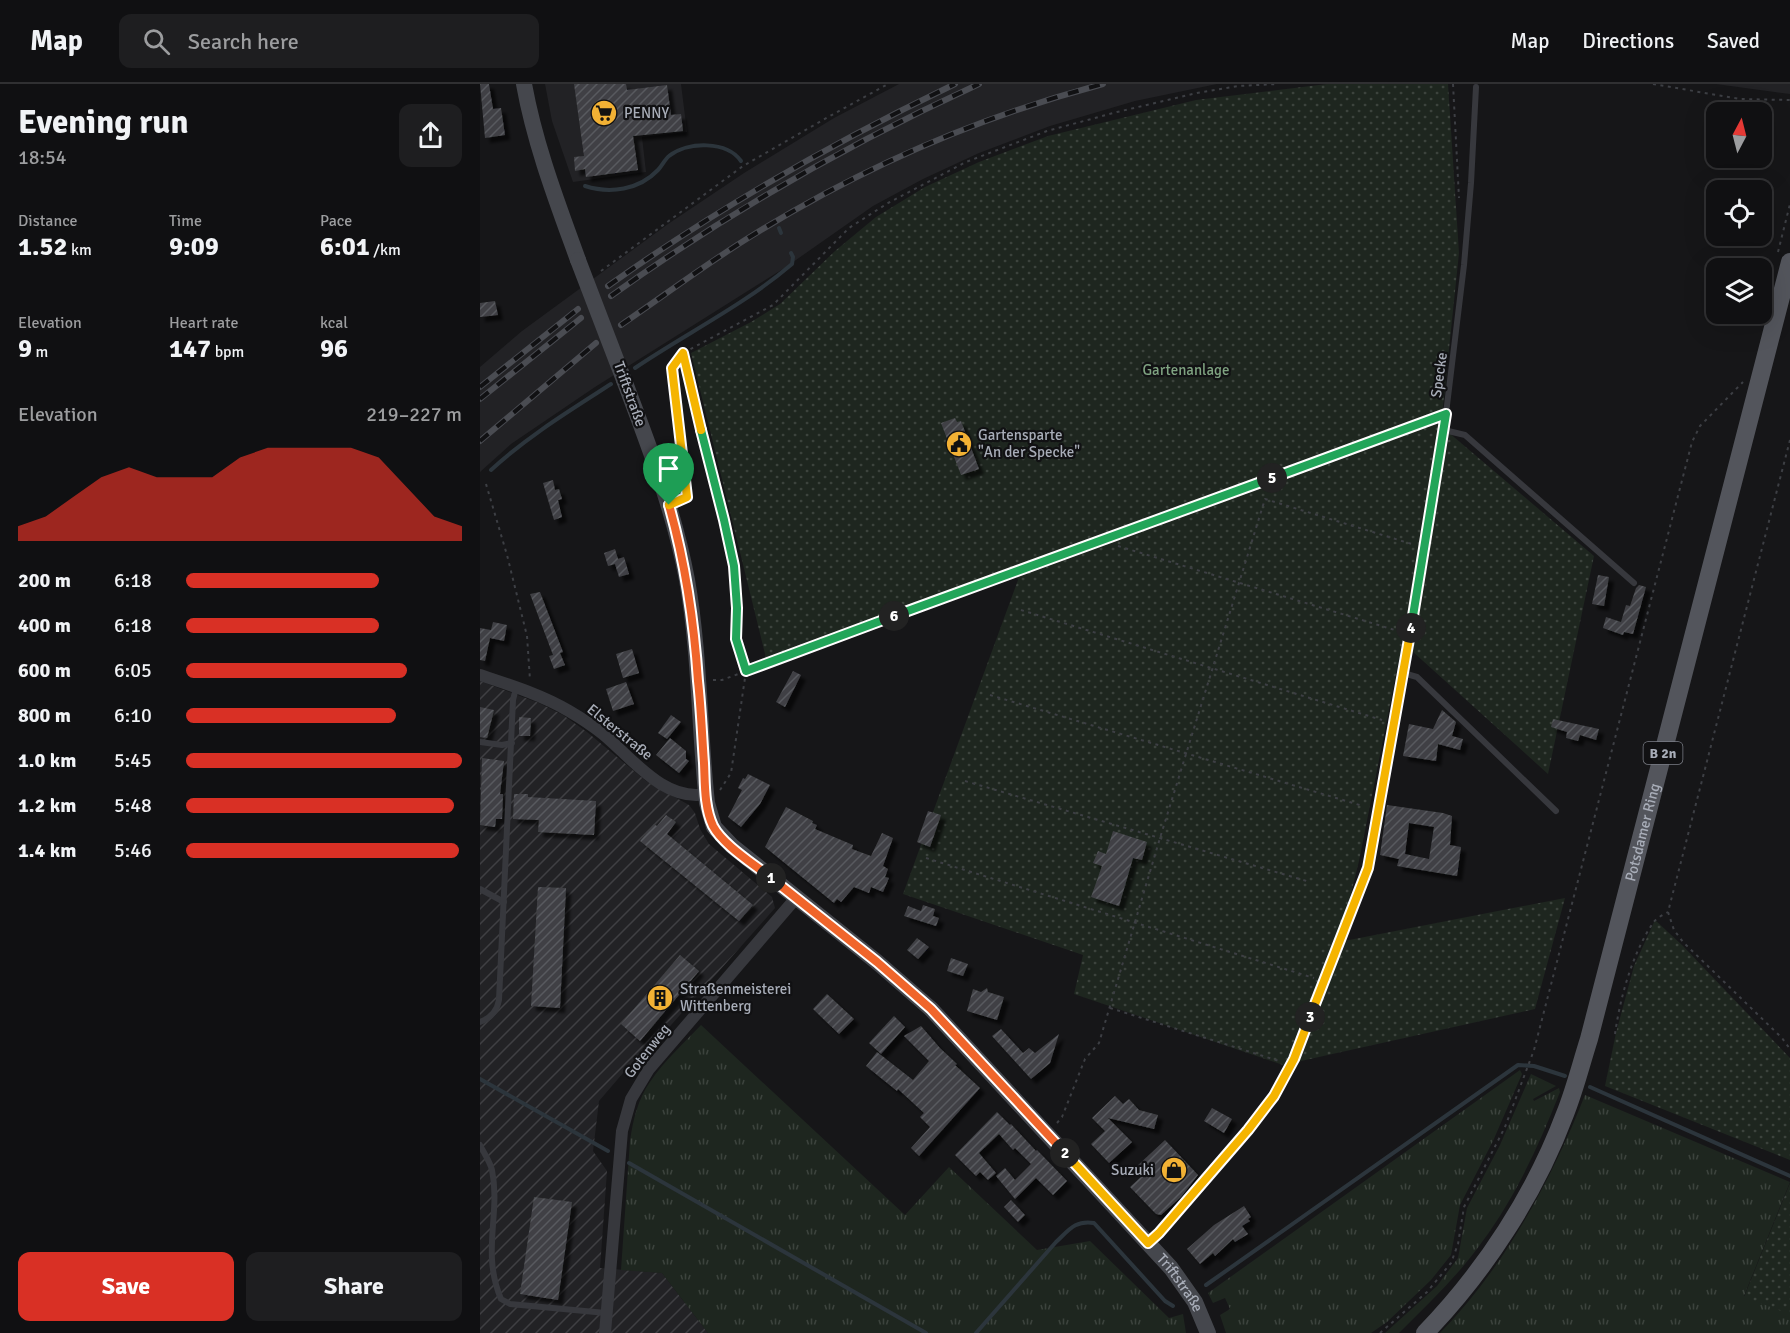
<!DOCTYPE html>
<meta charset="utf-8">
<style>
:root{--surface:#101012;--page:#1e1e20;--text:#f1f3f6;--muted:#9c9d9f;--line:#303032;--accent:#d93025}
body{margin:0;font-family:Signika,sans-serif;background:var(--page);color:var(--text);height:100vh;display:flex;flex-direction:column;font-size:22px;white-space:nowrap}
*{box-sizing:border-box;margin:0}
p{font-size:20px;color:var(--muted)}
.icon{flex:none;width:33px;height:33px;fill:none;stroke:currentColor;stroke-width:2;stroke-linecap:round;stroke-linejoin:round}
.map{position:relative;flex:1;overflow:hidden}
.details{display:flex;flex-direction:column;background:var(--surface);width:480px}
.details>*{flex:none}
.needle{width:39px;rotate:7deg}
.controls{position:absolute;left:1226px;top:18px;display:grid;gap:12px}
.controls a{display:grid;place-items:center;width:66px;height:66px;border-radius:12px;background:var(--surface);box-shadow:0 6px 24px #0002,0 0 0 2px var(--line);font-size:30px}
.pin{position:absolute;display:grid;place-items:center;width:51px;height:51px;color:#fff;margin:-62px -26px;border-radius:50% 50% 50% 0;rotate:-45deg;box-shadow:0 0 6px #0007}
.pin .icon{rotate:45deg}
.km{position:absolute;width:30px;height:30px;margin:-15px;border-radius:50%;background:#222;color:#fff;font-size:16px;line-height:30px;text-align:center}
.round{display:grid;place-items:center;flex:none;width:63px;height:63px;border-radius:12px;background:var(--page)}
.summary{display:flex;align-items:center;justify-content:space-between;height:102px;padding:0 18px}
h1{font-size:33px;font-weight:800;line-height:45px}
.figures{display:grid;grid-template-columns:repeat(3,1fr);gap:9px;height:102px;padding:6px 18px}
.figures div{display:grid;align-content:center}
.figures b{font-size:26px;font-weight:800}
.figures small{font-size:16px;font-weight:400}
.figures p{font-size:16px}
.chart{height:168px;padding:12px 18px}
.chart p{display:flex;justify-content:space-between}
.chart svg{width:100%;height:108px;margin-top:6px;fill:var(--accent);opacity:.7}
.primary-button{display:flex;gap:12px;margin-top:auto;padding:12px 18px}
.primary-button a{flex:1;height:69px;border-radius:12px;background:var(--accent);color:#fff;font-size:24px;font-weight:800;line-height:69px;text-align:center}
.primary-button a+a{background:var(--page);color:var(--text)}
ul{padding:0 18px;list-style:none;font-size:20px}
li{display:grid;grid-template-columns:96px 72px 1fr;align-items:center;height:45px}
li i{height:15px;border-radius:8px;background:var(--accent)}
header{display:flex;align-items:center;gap:36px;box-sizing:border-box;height:84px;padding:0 30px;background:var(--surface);border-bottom:2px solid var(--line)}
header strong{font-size:28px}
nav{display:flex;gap:33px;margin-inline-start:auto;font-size:21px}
.search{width:420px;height:54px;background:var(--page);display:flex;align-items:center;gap:15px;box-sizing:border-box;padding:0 21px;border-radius:12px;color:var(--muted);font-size:22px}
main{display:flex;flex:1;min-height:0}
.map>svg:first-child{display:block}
.built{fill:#222225}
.industrial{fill:url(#industrial-furrows)}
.grass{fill:url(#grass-tufts)}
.garden{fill:url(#garden-dots)}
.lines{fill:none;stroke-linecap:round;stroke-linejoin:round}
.stream{stroke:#2c353c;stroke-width:4}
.building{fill:url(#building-hatch);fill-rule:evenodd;filter:url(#shadow)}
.path{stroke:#3d3f44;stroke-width:2;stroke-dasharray:3 4.5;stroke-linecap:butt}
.service{stroke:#37383d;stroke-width:6}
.minor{stroke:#37383d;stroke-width:12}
.secondary{stroke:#45474d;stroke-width:16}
.primary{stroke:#53555c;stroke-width:18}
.rail-casing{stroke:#4a4c52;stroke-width:6}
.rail{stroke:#111113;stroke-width:4;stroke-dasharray:11;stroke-linecap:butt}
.secondary-bridge{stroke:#45474d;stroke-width:16}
.split-1-casing{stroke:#fff;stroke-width:12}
.split-2-casing{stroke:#fff;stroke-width:12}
.split-3-casing{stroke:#fff;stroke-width:12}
.split-4-casing{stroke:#fff;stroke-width:12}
.split-5-casing{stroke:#fff;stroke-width:12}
.split-6-casing{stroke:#fff;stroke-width:12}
.split-7-casing{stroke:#fff;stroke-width:12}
.split-8-casing{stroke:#fff;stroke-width:12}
.split-1{stroke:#f0652b;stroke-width:8}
.split-2{stroke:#f0652b;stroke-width:8}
.split-3{stroke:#f5b400;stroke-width:8}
.split-4{stroke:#f5b400;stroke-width:8}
.split-5{stroke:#22a559;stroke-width:8}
.split-6{stroke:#22a559;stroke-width:8}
.split-7{stroke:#22a559;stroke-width:8}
.split-8{stroke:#f5b400;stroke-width:8}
.labels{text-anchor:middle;stroke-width:4.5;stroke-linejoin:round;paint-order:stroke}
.shield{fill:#111113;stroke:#7b7e86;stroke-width:1.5}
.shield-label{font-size:14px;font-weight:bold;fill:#a8adb8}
.poi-label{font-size:15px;fill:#a8adb8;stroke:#111113;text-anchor:start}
.park-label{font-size:15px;fill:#7fa381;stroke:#111113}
.street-label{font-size:15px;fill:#a8adb8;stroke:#111113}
</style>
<header>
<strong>Map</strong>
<div class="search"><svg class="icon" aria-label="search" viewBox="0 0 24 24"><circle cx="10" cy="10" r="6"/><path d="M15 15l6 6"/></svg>Search here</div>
<nav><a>Map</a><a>Directions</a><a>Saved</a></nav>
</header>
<main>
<section class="details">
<div class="summary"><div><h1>Evening run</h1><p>18:54</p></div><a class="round"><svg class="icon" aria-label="share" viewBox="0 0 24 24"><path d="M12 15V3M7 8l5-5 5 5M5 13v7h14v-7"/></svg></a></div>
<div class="figures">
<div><p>Distance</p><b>1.52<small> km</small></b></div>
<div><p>Time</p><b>9:09</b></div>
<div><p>Pace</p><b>6:01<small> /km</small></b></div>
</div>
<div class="figures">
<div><p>Elevation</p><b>9<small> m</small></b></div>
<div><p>Heart rate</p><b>147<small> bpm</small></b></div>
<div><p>kcal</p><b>96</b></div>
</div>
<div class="chart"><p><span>Elevation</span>219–227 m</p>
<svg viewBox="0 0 160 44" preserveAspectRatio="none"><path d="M0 44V38L10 34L20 26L30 18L40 14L50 18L60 18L70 18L80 10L90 6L100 6L110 6L120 6L130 10L140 22L150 34L160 38V44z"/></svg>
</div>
<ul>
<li><b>200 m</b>6:18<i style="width:70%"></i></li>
<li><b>400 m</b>6:18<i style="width:70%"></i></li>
<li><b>600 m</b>6:05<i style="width:80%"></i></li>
<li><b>800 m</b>6:10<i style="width:76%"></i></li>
<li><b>1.0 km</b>5:45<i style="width:100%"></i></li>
<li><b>1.2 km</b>5:48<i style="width:97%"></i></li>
<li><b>1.4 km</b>5:46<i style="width:99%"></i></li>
</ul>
<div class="primary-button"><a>Save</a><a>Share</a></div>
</section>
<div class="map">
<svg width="1310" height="1249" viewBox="0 0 1310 1249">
<defs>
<pattern id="industrial-furrows" width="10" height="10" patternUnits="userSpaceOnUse" patternTransform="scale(1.5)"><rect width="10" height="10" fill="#222225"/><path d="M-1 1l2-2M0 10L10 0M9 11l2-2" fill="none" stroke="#3f3f43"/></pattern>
<pattern id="grass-tufts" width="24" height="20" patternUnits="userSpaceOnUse" patternTransform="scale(1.5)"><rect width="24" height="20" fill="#1e261f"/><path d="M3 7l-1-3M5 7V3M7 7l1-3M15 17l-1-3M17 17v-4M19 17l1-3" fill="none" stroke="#3c433d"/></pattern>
<pattern id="garden-dots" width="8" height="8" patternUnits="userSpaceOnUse" patternTransform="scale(1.5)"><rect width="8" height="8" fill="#1e261f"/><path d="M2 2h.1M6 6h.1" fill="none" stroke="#3c433d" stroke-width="1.8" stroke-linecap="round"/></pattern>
<pattern id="building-hatch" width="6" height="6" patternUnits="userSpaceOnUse" patternTransform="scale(1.5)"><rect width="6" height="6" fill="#404145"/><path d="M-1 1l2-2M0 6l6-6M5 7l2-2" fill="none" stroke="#595a5e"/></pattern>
<filter id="shadow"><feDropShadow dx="5" dy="5" stdDeviation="1.5" flood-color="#0009"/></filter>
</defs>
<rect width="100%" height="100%" fill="#161618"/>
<g class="built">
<polygon points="65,0 201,0 207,48 162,53 166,88 93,98 72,37"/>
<polygon points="419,0 737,0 655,17 570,42 499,69 443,95 393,122 306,183 115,303 31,360 0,388 0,283 42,247 188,140 264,89 354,34"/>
<polygon points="1236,0 1310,0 1310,10 1265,4"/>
</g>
<polygon class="industrial" points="0,597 59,619 83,631 107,648 166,697 209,721 215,729 220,745 229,760 292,813 295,824 168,967 143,989 119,1017 113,1067 127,1087 120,1184 182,1189 228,1249 0,1249"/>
<g class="grass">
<path d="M221,941l204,190 44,-48 88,83 53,-9 79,77 14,-4 3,19h-478l-46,-60 -41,-3 9,-129c3,-21 8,-42 20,-59 14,-21 34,-39 51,-57z"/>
<polygon points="1040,986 1042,990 1013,1057 980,1121 971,1171 951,1196 907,1238 891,1249 746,1249 740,1231 750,1225 745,1214 733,1219 728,1209"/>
<path d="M1051,990l25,12 -23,13 1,2 25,-13 1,4c-21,53 -44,104 -78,150 -24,34 -54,62 -83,91h-14l52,-47 21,-28 9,-50 33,-63z"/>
<path d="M1105,1011l205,87 -46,114 46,17v20h-350c64,-65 112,-154 145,-238z"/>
</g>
<g class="garden">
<polygon points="847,0 968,0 979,169 961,342 1114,472 1068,690 932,567 919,575 879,777 859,858 1085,814 1055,925 803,981 594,910 603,871 423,810 538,496 534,483 286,574 211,269 271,238 300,220 355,167 396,133 445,103 499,78 568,52 716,16"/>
<polygon points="1175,836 1202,861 1310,974 1310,1076 1125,1002 1136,949 1154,882"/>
<polygon points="1310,1099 1310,1229 1307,1229 1264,1213"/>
</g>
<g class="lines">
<g class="stream">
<path d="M105,102c25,8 54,4 73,-16 4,-4 7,-11 11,-14 19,-15 58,-15 72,5"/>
<polyline points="299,144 301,149"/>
<path d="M155,284c52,-35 109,-63 157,-104l1,-7 -2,-4"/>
<path d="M11,386c37,-34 78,-59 120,-86"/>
<polyline points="0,995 128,1067"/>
<polyline points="1110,1003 1310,1092"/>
<polyline points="149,1079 446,1249"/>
<polyline points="726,1201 1038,981 1054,982 1085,992"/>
<path d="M496,1249l80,-91c13,-12 19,-22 38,-19l71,78 8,5"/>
</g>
</g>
<g class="building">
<polygon points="0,0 9,0 13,25 21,24 25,51 5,54"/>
<polygon points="94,0 146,0 147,6 187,1 191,31 201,30 203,47 153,52 158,86 106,93 105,85 95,87 94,73 104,72"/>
<polygon points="15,217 18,231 0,233 0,219"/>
<polygon points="475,334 477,338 481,337 499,385 481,391 461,339"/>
<polygon points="73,396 75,406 79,405 82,415 78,416 82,433 74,436 63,399"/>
<polygon points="135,465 138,475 144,473 149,490 139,493 135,480 128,482 124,469"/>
<polygon points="1118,491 1129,493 1124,522 1112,520"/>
<polygon points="1159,501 1166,503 1153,550 1144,548 1143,551 1123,544 1126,533 1141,538 1146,521 1150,522 1156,504"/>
<polygon points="60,508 83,568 80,569 85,581 74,585 69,572 73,571 50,510"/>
<polygon points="13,538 27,541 24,557 10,554 5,577 0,576 0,544 11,546"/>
<polygon points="152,565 159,589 143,594 136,570"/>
<polygon points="313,587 321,591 305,623 296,618"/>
<polygon points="146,598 154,620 133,627 126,605"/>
<polygon points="0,623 14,626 7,654 0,653"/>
<polygon points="962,626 976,638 972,652 983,655 980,666 958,660 956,677 923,672 929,640 953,645"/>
<polygon points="191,631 201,638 187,655 178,649"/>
<polygon points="39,633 51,634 50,652 39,652"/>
<polygon points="1073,635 1119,645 1116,656 1100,651 1098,657 1086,654 1087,648 1071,643"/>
<polygon points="190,654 206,667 206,675 209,677 199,689 176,671"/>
<polygon points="2,674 24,677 20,710 23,710 22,735 16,735 15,743 0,741"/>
<polygon points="268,690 290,701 280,720 261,743 248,733 262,706 258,704 263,694 265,695"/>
<polygon points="34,710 48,710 48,713 116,717 114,751 58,748 59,736 33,735"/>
<path d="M907,721l56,8 9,3 -2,29 11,2 -4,29 -60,-10 2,-7 -19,-4zM929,739l25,4 -5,32 -24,-5z"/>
<polygon points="306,723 333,737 332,739 337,741 335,745 373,761 372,765 391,772 402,749 413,754 403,782 408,785 405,793 409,794 403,808 391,803 389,809 374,803 361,818 357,815 354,819 285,763"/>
<polygon points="448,727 461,731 450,763 437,758"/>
<polygon points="186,731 196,738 187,750 273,821 259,837 160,757 174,740 177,742"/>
<polygon points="633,747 667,758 662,776 653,774 639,822 611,813 622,782 613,779 618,767 626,770"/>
<polygon points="58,803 86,804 80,924 51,922"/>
<polygon points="443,821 455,825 453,832 459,834 456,842 424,832 428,822 441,827"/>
<polygon points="437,854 449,863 438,875 427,866"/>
<polygon points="200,871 219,887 160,957 141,940"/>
<polygon points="471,874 488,880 483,892 467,887"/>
<polygon points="507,904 508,908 524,913 517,936 487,927 493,905 501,908"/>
<polygon points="347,910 374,935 359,950 333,925"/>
<polygon points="414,932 425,943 401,970 389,959"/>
<polygon points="441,942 460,964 477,980 475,981 500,1004 439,1072 431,1064 450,1043 440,1033 444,1029 418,1005 417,1007 386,982 397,968 433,996 449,977 424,952"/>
<polygon points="521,945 543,969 549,964 555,969 579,950 570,979 551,995 512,952"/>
<polygon points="635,1012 643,1020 649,1015 659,1026 678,1031 674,1045 628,1034 652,1058 629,1079 611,1060 625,1047 612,1034"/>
<polygon points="732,1024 752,1035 744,1049 724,1037"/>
<polygon points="517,1028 530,1041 531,1040 556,1067 557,1066 587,1097 573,1111 556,1094 535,1115 516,1092 525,1084 535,1096 551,1080 535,1064 533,1066 519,1050 499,1069 516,1089 508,1096 500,1088 496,1092 475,1071"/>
<polygon points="685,1056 718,1091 701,1113 681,1131 676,1130 650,1103 663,1091 656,1083"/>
<polygon points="54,1113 92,1118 78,1216 40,1210"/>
<polygon points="531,1116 545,1131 538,1138 524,1123"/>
<polygon points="764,1122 771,1133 768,1135 770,1137 762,1142 768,1150 755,1158 753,1155 735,1172 733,1169 720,1180 707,1165 734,1141"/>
</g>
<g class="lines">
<g class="path">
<polyline points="973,0 979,114"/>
<polyline points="1173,0 1260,15 1310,16"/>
<polyline points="1298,168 1310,120"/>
<polyline points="121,187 263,82 350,32 408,0"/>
<polyline points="1310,356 1188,828 1194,846 1203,858 1302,954 1310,965"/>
<polyline points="6,400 27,471 47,552 50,596"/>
<polyline points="203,415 207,413 192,284 203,269"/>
<polyline points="638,462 918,547"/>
<polyline points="541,526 902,636"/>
<polyline points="233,596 242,596 955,334"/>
<polyline points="510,611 883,722"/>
<polyline points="485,697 830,798"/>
<polyline points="240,706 251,689 266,587 256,555 257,524 254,482 244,436 203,269 293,221 369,144 408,119 486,78 567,47 637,28 717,9 758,2 797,0"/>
<polyline points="446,774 834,894"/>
<polyline points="630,924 799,977"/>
<path d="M1135,950c5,-36 17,-80 38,-111 3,-5 10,-8 15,-11"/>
<polyline points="577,1039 582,1033 605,975 619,959 680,754 785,415 935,461"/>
<polyline points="900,1249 947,1208 971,1179 978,1160 984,1123 1025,1043 1054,966 1212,358 1220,342 1263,298"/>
</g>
<g class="service">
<polyline points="964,346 985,351 1154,499"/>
<polyline points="923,589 937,593 1076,727"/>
<polyline points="0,658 22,661 32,659"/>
<polyline points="0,805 24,818"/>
<path d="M0,938c11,-4 17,-11 19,-22l14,-300 3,-12"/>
<path d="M0,1061c4,8 10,17 12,25 9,44 -11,82 9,129l9,5 96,9"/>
<polyline points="668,1158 679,1149 768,1046 794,1012 814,976 888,784 948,448 964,346 984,181 991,99 996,3"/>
</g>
<g class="minor">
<path d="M0,591c30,10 62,20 89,36 12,7 24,15 34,23 29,24 61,68 103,60"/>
<polyline points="125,1249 142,1047 151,1015 169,985 316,814"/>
</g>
<g class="secondary">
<path d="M44,0c11,61 33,118 54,176"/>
<path id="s1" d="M144,296c25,66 50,130 63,200 13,74 12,149 20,223l7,24 18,19 145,116 54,47 240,259 24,34 13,31"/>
</g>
<path class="primary" id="s2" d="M945,1249c60,-62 110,-139 140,-219 10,-25 16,-50 24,-75l201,-777"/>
<g class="rail-casing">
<g id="rail">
<path d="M128,202c110,-78 226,-144 347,-202"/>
<path d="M131,212c116,-83 239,-153 368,-212"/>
<path d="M141,241c44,-30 86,-62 132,-90 110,-68 225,-118 350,-151"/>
<polyline points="0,303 98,225"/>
<polyline points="0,315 101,234"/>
<polyline points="0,357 116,259"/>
</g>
</g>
<use href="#rail" class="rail"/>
<polyline class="secondary-bridge" points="98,176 144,296"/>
</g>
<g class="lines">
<g class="split-1-casing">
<path id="split-1" d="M189,421c16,57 25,116 29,176 3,27 4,55 6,82 1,20 0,44 9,63 10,19 41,38 58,52"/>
</g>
<g class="split-2-casing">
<polyline id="split-2" points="291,794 397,878 451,925 585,1069"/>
</g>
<g class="split-3-casing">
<polyline id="split-3" points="585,1069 668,1159 679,1149 768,1046 794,1012 814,975 830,933"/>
</g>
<g class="split-4-casing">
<polyline id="split-4" points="830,933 888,784 931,544"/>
</g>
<g class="split-5-casing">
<polyline id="split-5" points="792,394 966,330 931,544"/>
</g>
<g class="split-6-casing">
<polyline id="split-6" points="414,532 792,394"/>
</g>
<g class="split-7-casing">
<polyline id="split-7" points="221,346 244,436 254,482 257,524 256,555 266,587 414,532"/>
</g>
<g class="split-8-casing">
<polyline id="split-8" points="189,421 207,413 192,284 203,269 221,346"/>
</g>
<use href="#split-1" class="split-1"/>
<use href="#split-2" class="split-2"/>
<use href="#split-3" class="split-3"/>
<use href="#split-4" class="split-4"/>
<use href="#split-5" class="split-5"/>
<use href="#split-6" class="split-6"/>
<use href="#split-7" class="split-7"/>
<use href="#split-8" class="split-8"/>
</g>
<defs>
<g id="supermarket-disc" transform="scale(1.35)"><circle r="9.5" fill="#f2b134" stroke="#111113"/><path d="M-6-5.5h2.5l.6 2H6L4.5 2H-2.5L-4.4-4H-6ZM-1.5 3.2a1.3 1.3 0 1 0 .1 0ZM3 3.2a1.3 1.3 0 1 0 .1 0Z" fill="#111"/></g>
<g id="civic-disc" transform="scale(1.35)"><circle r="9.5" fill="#f2b134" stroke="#111113"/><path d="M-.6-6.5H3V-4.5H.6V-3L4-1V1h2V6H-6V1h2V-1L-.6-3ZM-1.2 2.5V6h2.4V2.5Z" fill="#111"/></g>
<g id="building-disc" transform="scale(1.35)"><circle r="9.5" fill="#f2b134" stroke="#111113"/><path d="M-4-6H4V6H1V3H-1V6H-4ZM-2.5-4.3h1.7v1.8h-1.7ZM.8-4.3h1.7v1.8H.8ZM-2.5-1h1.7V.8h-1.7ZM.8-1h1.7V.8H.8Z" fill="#111"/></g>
<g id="shop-disc" transform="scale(1.35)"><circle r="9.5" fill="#f2b134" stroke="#111113"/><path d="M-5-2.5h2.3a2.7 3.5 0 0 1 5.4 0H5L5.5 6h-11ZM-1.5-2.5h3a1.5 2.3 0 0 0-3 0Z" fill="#111"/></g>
</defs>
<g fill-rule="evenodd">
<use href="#supermarket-disc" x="124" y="29"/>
<use href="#civic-disc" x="479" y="360"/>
<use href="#building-disc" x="180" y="914"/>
<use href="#shop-disc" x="694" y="1086"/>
</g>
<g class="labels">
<rect class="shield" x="1163.5" y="658" width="39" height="22" rx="4.5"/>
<g class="shield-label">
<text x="1183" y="674">B 2n</text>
</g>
<g class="poi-label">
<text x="144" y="34">PENNY</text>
<text x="498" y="356">Gartensparte<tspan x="498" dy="17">"An der Specke"</tspan></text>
<text x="200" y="910">Straßenmeisterei<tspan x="200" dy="17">Wittenberg</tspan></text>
<text x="674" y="1091" text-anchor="end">Suzuki</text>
</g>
<g class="park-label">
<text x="706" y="291">Gartenanlage</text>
</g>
<g class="street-label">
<text transform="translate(959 291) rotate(-82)" y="5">Specke</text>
<text transform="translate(150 310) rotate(70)" y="5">Triftstraße</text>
<text transform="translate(140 648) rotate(39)" y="5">Elsterstraße</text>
<text dy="5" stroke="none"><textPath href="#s2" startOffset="554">Potsdamer Ring</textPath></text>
<text transform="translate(167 967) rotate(-52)" y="5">Gotenweg</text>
<text dy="5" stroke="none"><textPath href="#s1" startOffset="1113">Triftstraße</textPath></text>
</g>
</g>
</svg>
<div class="controls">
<a><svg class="needle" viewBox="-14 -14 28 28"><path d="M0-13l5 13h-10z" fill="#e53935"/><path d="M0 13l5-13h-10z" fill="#9c9d9f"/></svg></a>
<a><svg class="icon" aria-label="locate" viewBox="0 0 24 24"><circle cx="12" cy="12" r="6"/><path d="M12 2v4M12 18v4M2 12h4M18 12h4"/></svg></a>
<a><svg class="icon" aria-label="layers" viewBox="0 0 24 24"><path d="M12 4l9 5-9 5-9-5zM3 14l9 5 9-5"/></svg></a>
</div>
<div class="pin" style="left:189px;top:421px;background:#1e9e55"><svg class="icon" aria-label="arrive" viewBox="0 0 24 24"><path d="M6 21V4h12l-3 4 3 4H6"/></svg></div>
<b class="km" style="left:291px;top:794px">1</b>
<b class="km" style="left:585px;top:1069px">2</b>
<b class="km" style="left:830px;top:933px">3</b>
<b class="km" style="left:931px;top:544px">4</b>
<b class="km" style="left:792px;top:394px">5</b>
<b class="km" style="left:414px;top:532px">6</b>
</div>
</main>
